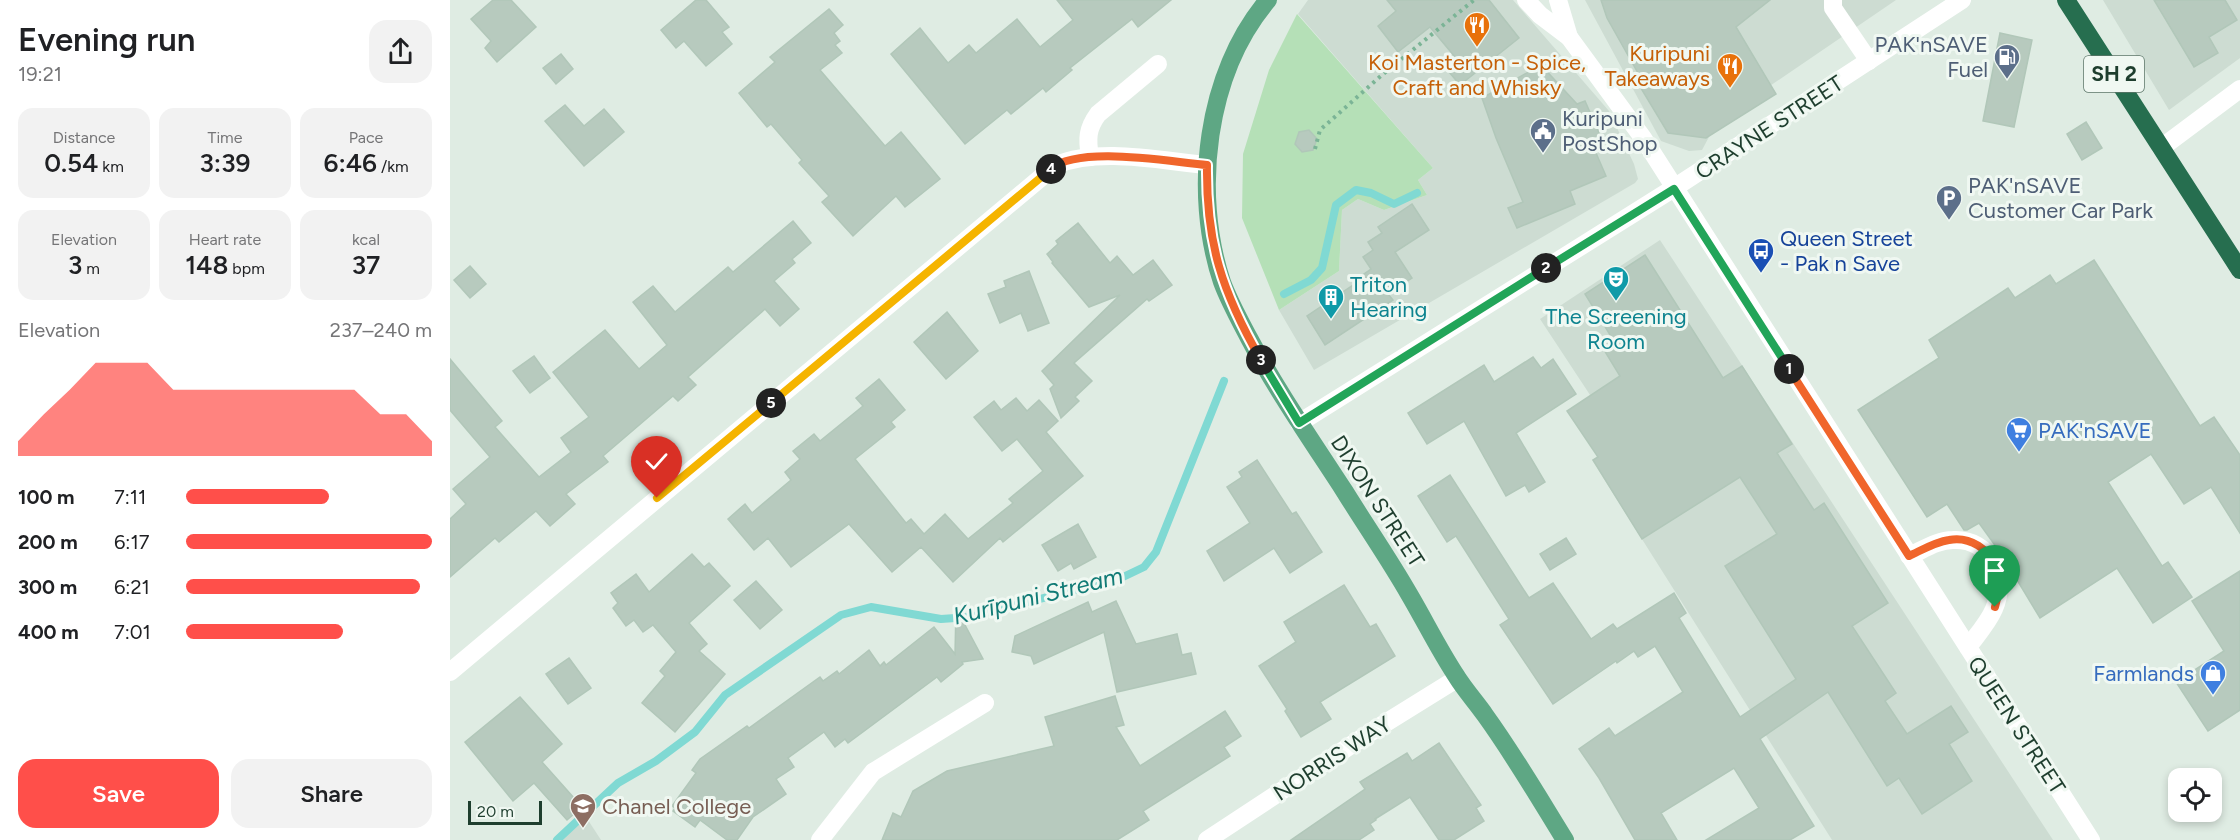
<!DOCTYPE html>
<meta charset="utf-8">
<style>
:root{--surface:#fff;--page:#f2f2f2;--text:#202124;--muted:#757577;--accent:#ff4f4a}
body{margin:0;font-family:Figtree,sans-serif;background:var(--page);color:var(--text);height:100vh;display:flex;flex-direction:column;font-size:22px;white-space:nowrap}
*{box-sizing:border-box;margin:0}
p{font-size:20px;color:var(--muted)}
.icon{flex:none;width:33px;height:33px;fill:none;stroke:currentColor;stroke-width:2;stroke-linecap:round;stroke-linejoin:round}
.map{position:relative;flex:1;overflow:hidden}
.drawer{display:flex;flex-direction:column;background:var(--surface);width:450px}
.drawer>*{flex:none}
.controls{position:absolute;left:1718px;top:768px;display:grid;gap:12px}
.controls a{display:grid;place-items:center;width:54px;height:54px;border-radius:12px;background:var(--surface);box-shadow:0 3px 9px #0003;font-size:30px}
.scale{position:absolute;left:18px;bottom:15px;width:74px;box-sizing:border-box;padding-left:6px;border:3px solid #1e3e2e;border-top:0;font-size:16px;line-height:21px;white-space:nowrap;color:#1e3e2e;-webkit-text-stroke:4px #f0f8f2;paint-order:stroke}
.pin{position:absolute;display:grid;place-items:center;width:51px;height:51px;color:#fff;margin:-62px -26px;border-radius:50% 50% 50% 0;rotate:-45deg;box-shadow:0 0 6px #0007}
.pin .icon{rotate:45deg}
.km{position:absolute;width:30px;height:30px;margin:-15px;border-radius:50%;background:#222;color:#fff;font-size:16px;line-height:30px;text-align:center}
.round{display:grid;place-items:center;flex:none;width:63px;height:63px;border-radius:18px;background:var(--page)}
.summary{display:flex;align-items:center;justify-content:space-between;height:102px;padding:0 18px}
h1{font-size:33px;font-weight:600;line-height:45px}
.stats{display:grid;grid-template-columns:repeat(3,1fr);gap:9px;height:102px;padding:6px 18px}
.stats div{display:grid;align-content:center;border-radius:15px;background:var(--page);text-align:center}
.stats b{font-size:26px;font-weight:600}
.stats small{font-size:16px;font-weight:400}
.stats p{font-size:16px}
.chart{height:168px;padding:12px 18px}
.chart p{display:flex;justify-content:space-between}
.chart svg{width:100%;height:108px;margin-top:6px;fill:var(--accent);opacity:.7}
.action{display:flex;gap:12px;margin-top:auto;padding:12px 18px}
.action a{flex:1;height:69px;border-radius:18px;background:var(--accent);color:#fff;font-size:24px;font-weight:600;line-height:69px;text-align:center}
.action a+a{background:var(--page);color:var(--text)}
ul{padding:0 18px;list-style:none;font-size:20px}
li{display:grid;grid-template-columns:96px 72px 1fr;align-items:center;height:45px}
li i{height:15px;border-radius:8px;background:var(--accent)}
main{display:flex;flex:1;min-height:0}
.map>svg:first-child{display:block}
.built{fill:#cddcd2}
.green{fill:#b5e0b7}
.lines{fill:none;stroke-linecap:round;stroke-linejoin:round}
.stream{stroke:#80d9d3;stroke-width:8}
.building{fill:#b7cabe;stroke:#b1c7b9;stroke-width:1.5}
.path{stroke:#7bb496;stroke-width:4;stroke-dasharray:3 4.5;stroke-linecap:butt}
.minor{stroke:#fff;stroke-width:18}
.major{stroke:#5ea784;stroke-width:18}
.highway{stroke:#266e4f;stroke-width:18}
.split-1-casing{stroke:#fff;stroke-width:12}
.split-2-casing{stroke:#fff;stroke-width:12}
.split-3-casing{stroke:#fff;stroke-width:12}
.split-4-casing{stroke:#fff;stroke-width:12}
.split-5-casing{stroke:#fff;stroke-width:12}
.split-6-casing{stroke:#fff;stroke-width:12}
.split-1{stroke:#f0652b;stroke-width:8}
.split-2{stroke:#22a559;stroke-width:8}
.split-3{stroke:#22a559;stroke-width:8}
.split-4{stroke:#f0652b;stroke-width:8}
.split-5{stroke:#f5b400;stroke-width:8}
.split-6{stroke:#f5b400;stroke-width:8}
.labels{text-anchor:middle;stroke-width:6;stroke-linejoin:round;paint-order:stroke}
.shield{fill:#f0f8f2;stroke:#5d7669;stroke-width:1.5}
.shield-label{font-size:21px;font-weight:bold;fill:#1e3e2e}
.service-label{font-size:22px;fill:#4e5e75;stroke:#f0f8f2;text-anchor:start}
.food-label{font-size:22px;fill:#c56008;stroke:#f0f8f2;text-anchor:end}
.street-label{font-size:22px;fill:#1e3e2e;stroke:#f0f8f2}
.transit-label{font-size:22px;fill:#164399;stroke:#f0f8f2;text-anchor:start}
.culture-label{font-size:22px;fill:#0d838f;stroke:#f0f8f2;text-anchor:start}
.shop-label{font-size:22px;fill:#366cbe;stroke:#f0f8f2;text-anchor:start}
.education-label{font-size:22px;fill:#785e54;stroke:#f0f8f2;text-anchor:start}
.water-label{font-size:24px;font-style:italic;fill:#117b76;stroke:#f0f8f2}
</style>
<main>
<section class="drawer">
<div class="summary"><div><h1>Evening run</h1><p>19:21</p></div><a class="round"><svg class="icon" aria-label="share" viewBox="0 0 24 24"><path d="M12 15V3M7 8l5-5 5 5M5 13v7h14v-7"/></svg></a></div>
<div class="stats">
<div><p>Distance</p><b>0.54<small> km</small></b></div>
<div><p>Time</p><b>3:39</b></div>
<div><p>Pace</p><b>6:46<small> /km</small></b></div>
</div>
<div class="stats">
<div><p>Elevation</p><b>3<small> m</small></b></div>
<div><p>Heart rate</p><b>148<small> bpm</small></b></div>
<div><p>kcal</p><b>37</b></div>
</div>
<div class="chart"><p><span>Elevation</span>237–240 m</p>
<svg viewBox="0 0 160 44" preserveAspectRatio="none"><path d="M0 44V38L10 27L20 17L30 6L40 6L50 6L60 17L70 17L80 17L90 17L100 17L110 17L120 17L130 17L140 27L150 27L160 38V44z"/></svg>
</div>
<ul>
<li><b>100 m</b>7:11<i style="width:58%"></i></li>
<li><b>200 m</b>6:17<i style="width:100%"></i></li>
<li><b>300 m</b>6:21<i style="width:95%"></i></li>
<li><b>400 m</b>7:01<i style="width:64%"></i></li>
</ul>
<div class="action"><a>Save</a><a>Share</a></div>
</section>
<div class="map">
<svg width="1790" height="840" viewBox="0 0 1790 840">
<rect width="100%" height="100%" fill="#dfece3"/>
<g class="built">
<polygon points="858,0 1063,0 1159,111 1184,164 1188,179 1185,183 864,370 829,310 889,271 892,210 908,199 934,210 977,195 968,180 983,168 848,14"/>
<polygon points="1135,0 1446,0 1267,122 1252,150 1239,151 1211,141"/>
<polygon points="1653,0 1790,0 1790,58 1719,110"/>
<polygon points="1210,240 1603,840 1382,840 1142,460 1171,442 1090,319"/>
<polygon points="136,817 151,840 107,840"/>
</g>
<polygon class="green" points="847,14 983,168 968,180 977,195 934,210 908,199 892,210 889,271 829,310 792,218 793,154 819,70"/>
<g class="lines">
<g class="stream">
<polyline points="834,294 861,280 872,268 886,205 906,190 921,193 944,204 967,193"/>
<polyline points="107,840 168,783 206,761 245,732 275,695 391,615 421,607 491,619 520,617 671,578 694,567 706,552 774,381"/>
</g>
</g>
<g class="building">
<polygon points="43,0 61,0 86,27 47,62 35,48 41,41 21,19"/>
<polygon points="246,0 256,0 279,27 272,32 282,44 256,66 234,41 226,48 211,30"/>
<polygon points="607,0 721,0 688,27 682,19 620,68 622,70 596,92 593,88 561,114 557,110 515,144 441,54 470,28 498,63 519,45 526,53 567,19 590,47 623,20"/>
<polygon points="937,0 1039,0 1069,38 1010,85 994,66 1005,57 980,27 948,52 928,26 946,11"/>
<polygon points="1151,0 1320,0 1286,27 1326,94 1256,138 1218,133 1189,85 1193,82 1157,18"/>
<polygon points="1704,0 1775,0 1787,20 1759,37 1768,53 1744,67"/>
<polygon points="379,9 393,25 384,33 390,41 385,45 392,53 370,70 435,146 451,132 490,179 455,207 446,196 403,236 372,202 379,196 349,163 352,160 321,124 317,127 289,93 325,62 320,57"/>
<polygon points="1550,33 1582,40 1564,127 1533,121"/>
<polygon points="111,54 123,69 106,84 93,68"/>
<polygon points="1091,65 1127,104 1135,101 1153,142 1143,146 1156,176 1120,191 1125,204 1067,228 1058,208 1073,202 1046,138 1032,98"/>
<polygon points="115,105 134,126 154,109 174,132 134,166 95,121"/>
<polygon points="1636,122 1652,148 1632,160 1617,134"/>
<polygon points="859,130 867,139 863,150 852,152 845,144 849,132"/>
<polygon points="962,204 979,230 945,252 962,278 938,294 943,300 875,345 857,316 912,279 911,276 921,269 913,257 923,250 918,242 932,233 928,227"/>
<polygon points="343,221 361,243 342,259 345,263 324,281 349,309 330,326 315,309 238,377 246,385 228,401 223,396 153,456 158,462 116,494 125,504 100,526 86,511 49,542 45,538 0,577 0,519 16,504 3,489 40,457 0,410 0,359 52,421 45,427 89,477 121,452 111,438 139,417 103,372 155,330 189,369 217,345 183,302 203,286 225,312 278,267 283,272"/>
<polygon points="628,223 660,263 667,256 683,275 703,260 722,285 699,301 697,299 624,363 642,381 625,397 629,401 611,418 600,389 604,385 592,371 670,295 639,307 602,263 603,262 597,254 608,244 606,241"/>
<polygon points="1195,255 1273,378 1292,366 1342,444 1327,453 1364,510 1374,503 1438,603 1402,626 1446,693 1435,701 1457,734 1501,706 1518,732 1499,744 1522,781 1472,814 1449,778 1437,786 1378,692 1310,739 1364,826 1340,840 1256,840 1309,808 1284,768 1211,813 1227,840 1185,840 1149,778 1129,749 1159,728 1165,736 1233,692 1205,646 1188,657 1184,651 1167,663 1166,661 1103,704 1050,625 1059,619 1006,536 997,542 968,496 1000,475 1079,598 1103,583 1141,639 1163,624 1167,629 1224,593 1236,613 1229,618 1290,717 1346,679 1275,566 1327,534 1290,477 1192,539 1143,460 1148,457 1117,411 1170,376 1151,345 1162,338 1135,294"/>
<polygon points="1644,260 1750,426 1764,417 1790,455 1790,533 1761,487 1734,504 1701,454 1658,482 1712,566 1718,562 1742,597 1703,623 1667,568 1590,618 1552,555 1529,523 1517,530 1514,530 1497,504 1477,517 1408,410 1489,358 1479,340 1558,288 1565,298 1600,275 1606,284"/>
<polygon points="20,266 36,284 20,298 4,280"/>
<polygon points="579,271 599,323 578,331 571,313 550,323 538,294 556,287 554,281"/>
<polygon points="497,312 528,351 496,379 464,342"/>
<polygon points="84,356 100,378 80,393 63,371"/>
<polygon points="1083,357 1091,368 1103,359 1126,394 1066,433 1095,482 1079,492 1075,485 1056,496 1014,421 977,444 958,413 1034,365 1044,382"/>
<polygon points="429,379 455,410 441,422 445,427 405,459 456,523 461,519 474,534 495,514 518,539 563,503 559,499 593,471 567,439 552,451 524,417 544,401 551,410 566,398 577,411 589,400 608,421 596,432 633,476 553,542 550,538 503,582 471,547 442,572 399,524 341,567 318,538 304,550 278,519 295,504 302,513 341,480 335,472 350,459 343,451 364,434 370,441 413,406 406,398"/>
<polygon points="807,460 842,514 846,512 872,552 840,573 824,548 774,581 757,551 800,523 777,487 792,477 789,472"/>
<polygon points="628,524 646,557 624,569 621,563 608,571 592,545"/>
<polygon points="1116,538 1126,554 1100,570 1090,554"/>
<polygon points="242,554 254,567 259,563 280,586 239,623 257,644 249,651 275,674 225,732 192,703 215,676 210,671 226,652 203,625 193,632 184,620 176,626 163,608 168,603 161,593 186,574 199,592"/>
<polygon points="1790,571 1790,710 1758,731 1726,682 1774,651 1742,601"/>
<polygon points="306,581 332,610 310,629 284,600"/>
<polygon points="894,585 920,627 926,624 945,656 870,702 881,719 851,737 835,711 837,709 809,666 846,642 834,622"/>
<polygon points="666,601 686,644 727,634 732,655 741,653 746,674 667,692 654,632 584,664 581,656 562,652 565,636 638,602 642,612"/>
<polygon points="506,608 533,659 512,662 513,664 491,682 487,677 398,743 395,739 385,747 374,732 338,758 344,767 326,779 336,794 303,817 287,840 277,840 250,820 245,827 223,811 225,808 222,806 246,773 242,770 250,759 297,726 299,728 370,677 373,681 387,671 389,674 419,650 430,666 434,662 436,665 484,627 505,654"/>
<polygon points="119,658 141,688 118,704 96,674"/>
<polygon points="665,696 674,725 666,727 690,766 775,711 791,736 774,747 780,756 693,811 699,820 667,840 432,840 443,813 451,817 463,791 497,771 604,746 595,717"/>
<polygon points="70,697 112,744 92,762 132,807 117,820 84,783 63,801 15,742"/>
<polygon points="989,743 1031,805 1026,808 1034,821 1004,840 989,840 960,797 925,819 926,820 920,824 924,830 909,840 841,840 915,789 910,782 957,753 962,761"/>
</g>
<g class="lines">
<polyline class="path" points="865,149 870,130 932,75 1024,0"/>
<g class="minor">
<polyline points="1076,0 1090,15 1119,37 1193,138 1641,840"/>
<polyline points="1108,0 1119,37"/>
<polyline points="1383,0 1383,8 1419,61"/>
<polyline points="1711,148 1790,89"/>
<path d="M640,157c-3,-18 -3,-28 8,-43l60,-50"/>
<polyline points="849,423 1224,188 1512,0"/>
<path d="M1459,556c14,-6 28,-16 44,-16 37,-2 55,37 41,69 -6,14 -17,26 -26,38"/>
<path d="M0,672l606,-507c44,-18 105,-4 151,0"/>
<polyline points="370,840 423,772 535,703"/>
<polyline points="757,840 921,732 1008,678"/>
</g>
<path class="major" d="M818,0c-62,73 -76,192 -46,282 7,19 17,37 27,56 28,53 63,103 96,154 21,34 44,67 64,102 16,27 30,56 48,83 8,13 19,25 28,38 29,40 54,83 80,125"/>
<polyline class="highway" points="1616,0 1790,270"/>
</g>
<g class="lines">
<g class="split-1-casing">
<path id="split-1" d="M1339,369l120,187c13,-6 26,-14 40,-16 20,-4 42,9 48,30 4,11 1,26 -2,37"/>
</g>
<g class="split-2-casing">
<polyline id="split-2" points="1096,268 1224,189 1339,369"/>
</g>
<g class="split-3-casing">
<polyline id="split-3" points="811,360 849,423 1096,268"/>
</g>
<g class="split-4-casing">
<path id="split-4" d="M601,169c28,-24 119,-7 156,-4 -1,78 15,127 54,195"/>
</g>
<g class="split-5-casing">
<polyline id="split-5" points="321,403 601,169"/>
</g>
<g class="split-6-casing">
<polyline id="split-6" points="207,498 321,403"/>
</g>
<use href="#split-1" class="split-1"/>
<use href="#split-2" class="split-2"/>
<use href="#split-3" class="split-3"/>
<use href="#split-4" class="split-4"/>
<use href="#split-5" class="split-5"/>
<use href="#split-6" class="split-6"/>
</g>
<defs>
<g id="restaurant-pin" transform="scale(1.35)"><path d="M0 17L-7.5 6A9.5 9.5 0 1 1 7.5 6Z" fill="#e8710a" stroke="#f0f8f2"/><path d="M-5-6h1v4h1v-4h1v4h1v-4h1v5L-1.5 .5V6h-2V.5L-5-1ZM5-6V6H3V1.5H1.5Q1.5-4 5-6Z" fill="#fff"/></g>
<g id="fuel-pin" transform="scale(1.35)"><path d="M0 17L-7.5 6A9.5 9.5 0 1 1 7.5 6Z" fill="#5c6f8a" stroke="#f0f8f2"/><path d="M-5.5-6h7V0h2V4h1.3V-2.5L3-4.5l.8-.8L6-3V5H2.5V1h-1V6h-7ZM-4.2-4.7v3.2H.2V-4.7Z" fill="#fff"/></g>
<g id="civic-pin" transform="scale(1.35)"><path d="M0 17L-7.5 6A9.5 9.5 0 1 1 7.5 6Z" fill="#5c6f8a" stroke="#f0f8f2"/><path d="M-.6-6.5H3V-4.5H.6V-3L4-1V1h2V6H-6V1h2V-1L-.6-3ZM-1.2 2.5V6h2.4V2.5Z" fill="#fff"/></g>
<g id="parking-pin" transform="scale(1.35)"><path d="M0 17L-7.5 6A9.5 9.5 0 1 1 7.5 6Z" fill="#5c6f8a" stroke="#f0f8f2"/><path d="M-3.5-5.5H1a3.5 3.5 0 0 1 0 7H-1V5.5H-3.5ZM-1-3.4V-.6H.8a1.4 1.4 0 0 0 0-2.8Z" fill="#fff"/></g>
<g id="bus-pin" transform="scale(1.35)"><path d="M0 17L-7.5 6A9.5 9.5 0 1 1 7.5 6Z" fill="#1a4fb4" stroke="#f0f8f2"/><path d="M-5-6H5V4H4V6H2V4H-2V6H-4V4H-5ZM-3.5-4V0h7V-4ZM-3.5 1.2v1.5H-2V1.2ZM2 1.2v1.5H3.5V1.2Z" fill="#fff"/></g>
<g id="theatre-pin" transform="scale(1.35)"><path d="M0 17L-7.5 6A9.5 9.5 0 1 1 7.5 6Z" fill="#0f9aa8" stroke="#f0f8f2"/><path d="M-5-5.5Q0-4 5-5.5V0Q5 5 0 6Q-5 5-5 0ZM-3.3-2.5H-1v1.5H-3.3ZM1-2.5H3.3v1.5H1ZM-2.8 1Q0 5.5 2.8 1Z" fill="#fff"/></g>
<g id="building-pin" transform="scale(1.35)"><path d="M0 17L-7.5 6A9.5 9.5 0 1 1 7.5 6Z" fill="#0f9aa8" stroke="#f0f8f2"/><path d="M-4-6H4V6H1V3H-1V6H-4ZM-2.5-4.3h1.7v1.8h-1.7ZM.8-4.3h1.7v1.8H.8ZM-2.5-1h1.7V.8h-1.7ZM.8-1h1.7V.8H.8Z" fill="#fff"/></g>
<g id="supermarket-pin" transform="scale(1.35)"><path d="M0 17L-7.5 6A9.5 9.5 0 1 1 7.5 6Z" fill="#3f7fe0" stroke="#f0f8f2"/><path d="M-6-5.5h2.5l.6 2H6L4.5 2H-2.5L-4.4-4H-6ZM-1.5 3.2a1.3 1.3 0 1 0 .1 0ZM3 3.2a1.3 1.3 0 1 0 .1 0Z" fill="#fff"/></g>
<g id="shop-pin" transform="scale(1.35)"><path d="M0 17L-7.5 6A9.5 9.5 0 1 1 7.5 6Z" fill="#3f7fe0" stroke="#f0f8f2"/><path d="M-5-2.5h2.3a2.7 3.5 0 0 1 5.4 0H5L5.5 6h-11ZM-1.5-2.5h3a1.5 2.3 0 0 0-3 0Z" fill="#fff"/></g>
<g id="school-pin" transform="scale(1.35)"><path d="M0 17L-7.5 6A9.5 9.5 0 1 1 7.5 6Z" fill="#8d6e63" stroke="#f0f8f2"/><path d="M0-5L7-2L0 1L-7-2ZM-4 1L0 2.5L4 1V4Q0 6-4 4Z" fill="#fff"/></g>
</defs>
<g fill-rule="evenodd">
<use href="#restaurant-pin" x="1027" y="25"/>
<use href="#fuel-pin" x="1557" y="57"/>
<use href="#restaurant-pin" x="1280" y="66"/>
<use href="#civic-pin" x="1093" y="131"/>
<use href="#parking-pin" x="1499" y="198"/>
<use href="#bus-pin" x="1311" y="251"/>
<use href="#theatre-pin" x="1166" y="279"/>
<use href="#building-pin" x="881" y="297"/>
<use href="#supermarket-pin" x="1569" y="430"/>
<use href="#shop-pin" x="1763" y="673"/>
<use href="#school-pin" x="133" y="806"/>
</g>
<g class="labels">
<rect class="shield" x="1634" y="56" width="60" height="36" rx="4.5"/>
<g class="shield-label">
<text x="1664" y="81">SH 2</text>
</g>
<g class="service-label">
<text x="1538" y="52" text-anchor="end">PAK'nSAVE<tspan x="1538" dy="25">Fuel</tspan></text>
<text x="1112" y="126">Kuripuni<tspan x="1112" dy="25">PostShop</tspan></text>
<text x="1518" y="193">PAK'nSAVE<tspan x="1518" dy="25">Customer Car Park</tspan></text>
</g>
<g class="food-label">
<text x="1260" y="61">Kuripuni<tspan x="1260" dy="25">Takeaways</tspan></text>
<text x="1027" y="70" text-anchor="middle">Koi Masterton - Spice,<tspan x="1027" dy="25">Craft and Whisky</tspan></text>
</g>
<g class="street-label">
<text transform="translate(1319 127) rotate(-33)" y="8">CRAYNE STREET</text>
<text transform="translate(928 501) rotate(57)" y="8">DIXON STREET</text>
<text transform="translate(1567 725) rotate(57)" y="8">QUEEN STREET</text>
<text transform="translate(882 758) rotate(-33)" y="8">NORRIS WAY</text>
</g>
<g class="transit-label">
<text x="1330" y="246">Queen Street<tspan x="1330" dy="25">- Pak n Save</tspan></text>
</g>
<g class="culture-label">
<text x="900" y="292">Triton<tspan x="900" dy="25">Hearing</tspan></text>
<text x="1166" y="324" text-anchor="middle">The Screening<tspan x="1166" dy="25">Room</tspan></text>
</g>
<g class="shop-label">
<text x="1588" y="438">PAK'nSAVE</text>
<text x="1744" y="681" text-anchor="end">Farmlands</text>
</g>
<g class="education-label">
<text x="152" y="814">Chanel College</text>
</g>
<g class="water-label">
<text transform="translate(588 596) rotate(-14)" y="8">Kurīpuni Stream</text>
</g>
</g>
</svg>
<div class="controls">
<a><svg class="icon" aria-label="locate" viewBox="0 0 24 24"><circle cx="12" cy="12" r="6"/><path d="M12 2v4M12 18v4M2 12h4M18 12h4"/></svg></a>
</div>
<div class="scale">20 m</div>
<div class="pin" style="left:1545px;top:607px;background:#1e9e55"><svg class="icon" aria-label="arrive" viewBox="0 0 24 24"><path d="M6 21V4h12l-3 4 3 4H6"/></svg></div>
<div class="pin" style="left:207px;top:498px;background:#d93025"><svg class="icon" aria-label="check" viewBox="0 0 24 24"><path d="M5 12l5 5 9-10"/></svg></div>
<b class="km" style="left:1339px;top:369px">1</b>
<b class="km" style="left:1096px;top:268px">2</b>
<b class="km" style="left:811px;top:360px">3</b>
<b class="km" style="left:601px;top:169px">4</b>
<b class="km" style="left:321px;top:403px">5</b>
</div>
</main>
